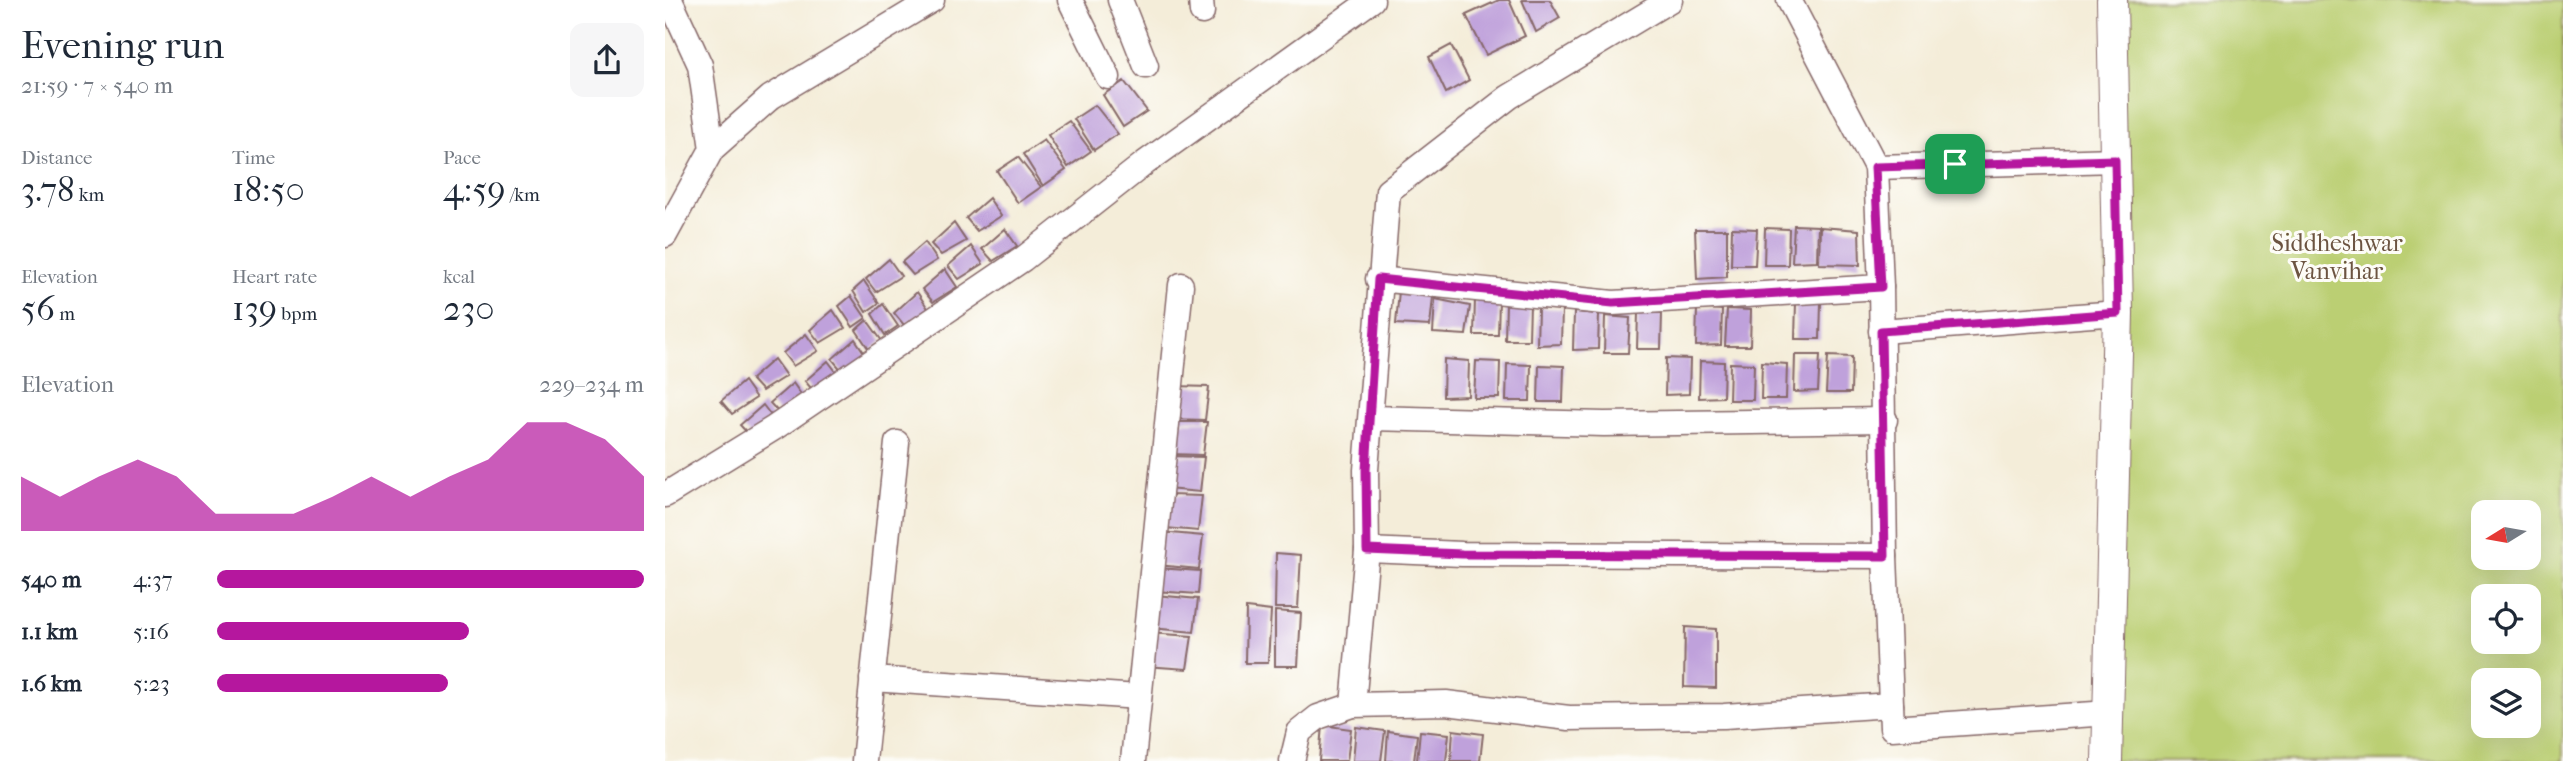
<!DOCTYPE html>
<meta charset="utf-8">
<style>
:root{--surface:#fff;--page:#f6f6f7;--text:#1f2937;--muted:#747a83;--accent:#b5179e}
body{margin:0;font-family:"IM FELL French Canon",serif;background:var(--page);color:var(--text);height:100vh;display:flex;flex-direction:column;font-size:26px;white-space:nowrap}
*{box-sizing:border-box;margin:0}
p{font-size:23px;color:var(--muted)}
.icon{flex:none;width:38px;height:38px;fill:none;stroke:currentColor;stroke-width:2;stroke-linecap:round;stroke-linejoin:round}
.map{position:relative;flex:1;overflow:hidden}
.details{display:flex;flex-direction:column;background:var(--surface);width:665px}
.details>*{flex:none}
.needle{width:46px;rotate:259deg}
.buttons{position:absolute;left:1806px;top:500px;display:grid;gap:14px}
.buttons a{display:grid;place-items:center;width:70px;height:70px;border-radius:14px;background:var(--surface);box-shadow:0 7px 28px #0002;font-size:35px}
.pin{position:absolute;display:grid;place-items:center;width:60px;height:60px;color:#fff;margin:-30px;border-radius:14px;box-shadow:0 4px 10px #0006}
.round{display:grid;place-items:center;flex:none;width:74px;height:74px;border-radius:14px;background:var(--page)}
.headline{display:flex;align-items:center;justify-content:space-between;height:119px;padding:0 21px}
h1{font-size:38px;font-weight:600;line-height:52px}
.stats{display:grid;grid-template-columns:repeat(3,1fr);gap:10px;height:119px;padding:7px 21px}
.stats div{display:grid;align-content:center}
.stats b{font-size:35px;font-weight:600}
.stats small{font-size:19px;font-weight:400}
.stats p{font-size:19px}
.chart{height:196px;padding:14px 21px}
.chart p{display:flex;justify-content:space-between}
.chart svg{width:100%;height:126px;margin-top:7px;fill:var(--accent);opacity:.7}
ul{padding:0 21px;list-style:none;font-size:23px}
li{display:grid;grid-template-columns:112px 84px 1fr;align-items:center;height:52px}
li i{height:18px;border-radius:9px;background:var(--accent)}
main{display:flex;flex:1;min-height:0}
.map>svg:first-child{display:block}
.green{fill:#bbcf73;stroke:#82774f;stroke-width:2;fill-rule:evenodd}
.building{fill:#bfa1db}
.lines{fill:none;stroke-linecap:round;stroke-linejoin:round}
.minor-casing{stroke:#866768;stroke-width:27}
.tertiary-casing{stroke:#866768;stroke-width:32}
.minor{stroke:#fff;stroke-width:24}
.tertiary{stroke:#fff;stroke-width:30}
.route-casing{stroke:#fff;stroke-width:14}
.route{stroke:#b5179e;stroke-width:9}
.labels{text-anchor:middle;stroke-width:6;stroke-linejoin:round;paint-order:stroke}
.park-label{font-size:24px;fill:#6c5441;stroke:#fdfcf7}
</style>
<main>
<section class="details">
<div class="headline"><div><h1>Evening run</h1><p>21:59 · 7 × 540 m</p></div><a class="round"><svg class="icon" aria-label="share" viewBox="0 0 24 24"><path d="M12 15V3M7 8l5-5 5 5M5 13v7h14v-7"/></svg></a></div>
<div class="stats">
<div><p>Distance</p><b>3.78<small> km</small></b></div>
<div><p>Time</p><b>18:50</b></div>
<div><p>Pace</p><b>4:59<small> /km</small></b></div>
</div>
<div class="stats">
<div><p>Elevation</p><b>56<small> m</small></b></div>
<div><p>Heart rate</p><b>139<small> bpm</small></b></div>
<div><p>kcal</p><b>230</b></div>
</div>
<div class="chart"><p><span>Elevation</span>229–234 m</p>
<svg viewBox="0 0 160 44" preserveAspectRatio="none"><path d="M0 44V25L10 32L20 25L30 19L40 25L50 38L60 38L70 38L80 32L90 25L100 32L110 25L120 19L130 6L140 6L150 12L160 25V44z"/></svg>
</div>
<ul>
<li><b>540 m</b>4:37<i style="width:100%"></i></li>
<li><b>1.1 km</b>5:16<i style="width:59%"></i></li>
<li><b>1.6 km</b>5:23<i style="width:54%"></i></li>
</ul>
</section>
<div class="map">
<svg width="1898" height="761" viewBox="0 0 1898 761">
<rect width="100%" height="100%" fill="#fdfcf7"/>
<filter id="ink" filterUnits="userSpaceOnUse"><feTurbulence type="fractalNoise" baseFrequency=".0143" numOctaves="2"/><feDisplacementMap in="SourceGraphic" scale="14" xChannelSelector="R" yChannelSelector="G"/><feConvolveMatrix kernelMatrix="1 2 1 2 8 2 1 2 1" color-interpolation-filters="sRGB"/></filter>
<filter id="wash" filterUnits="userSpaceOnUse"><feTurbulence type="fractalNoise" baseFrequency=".00686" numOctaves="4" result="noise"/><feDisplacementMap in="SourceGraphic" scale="28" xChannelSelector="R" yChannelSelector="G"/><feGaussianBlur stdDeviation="1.57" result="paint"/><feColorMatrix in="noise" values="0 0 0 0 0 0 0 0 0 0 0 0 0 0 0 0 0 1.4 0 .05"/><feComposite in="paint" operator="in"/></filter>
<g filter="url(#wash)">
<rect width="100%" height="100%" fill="#f4edd9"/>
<path class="green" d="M1445,0h453v761h-461zM1818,513h46v45h-46zM1818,597h46v45h-46zM1818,681h46v45h-46z"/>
<g id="blocks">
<g class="building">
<polygon points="834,0 844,0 860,36 821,55 801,15"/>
<polygon points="857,0 885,0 895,18 871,32"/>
<polygon points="786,45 804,80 781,93 764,57"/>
<polygon points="459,81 482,111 458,127 438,95"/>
<polygon points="430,105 453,134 429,150 409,119"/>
<polygon points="404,121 426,151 403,167 383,135"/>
<polygon points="379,140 401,170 378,186 358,154"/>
<polygon points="353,157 376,187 353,203 332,171"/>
<polygon points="324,198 336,216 312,231 301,218"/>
<polygon points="289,223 301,241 276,255 266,244"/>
<polygon points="1129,225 1153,226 1152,261 1127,262"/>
<polygon points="1155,227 1194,230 1195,265 1154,264"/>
<polygon points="1067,228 1092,229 1090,265 1066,265"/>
<polygon points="1100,228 1124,229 1123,265 1099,265"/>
<polygon points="340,229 352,246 328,261 317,249"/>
<polygon points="1030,229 1062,229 1062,277 1032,279"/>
<polygon points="260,242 272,260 248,275 237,262"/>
<polygon points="306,246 318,264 294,279 283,266"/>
<polygon points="224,259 236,276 211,292 201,279"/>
<polygon points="280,269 292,287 268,302 257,289"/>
<polygon points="199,281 214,303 201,312 188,291"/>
<polygon points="734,291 768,297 765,326 731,324"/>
<polygon points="252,292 264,310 239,325 229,313"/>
<polygon points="186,296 201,318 188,327 174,306"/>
<polygon points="810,298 834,299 833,335 809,335"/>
<polygon points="770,299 805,306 801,335 768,333"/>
<polygon points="1131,302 1156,303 1155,339 1130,339"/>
<polygon points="841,303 865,304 864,340 840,340"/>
<polygon points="218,304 233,326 220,335 207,314"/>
<polygon points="873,308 897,309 896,344 872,345"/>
<polygon points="1032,308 1057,310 1056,345 1031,346"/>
<polygon points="1062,309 1086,310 1085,346 1060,346"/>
<polygon points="168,310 180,328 155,343 145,330"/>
<polygon points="909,312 934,314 933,349 908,350"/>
<polygon points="973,312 997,313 996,349 972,349"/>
<polygon points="940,316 965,318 963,353 939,353"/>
<polygon points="202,320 217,341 205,351 191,330"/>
<polygon points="141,334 153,351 128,366 118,353"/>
<polygon points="190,339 202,357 178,372 167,359"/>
<polygon points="1130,355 1155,355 1153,391 1129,392"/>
<polygon points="1163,356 1187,357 1186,393 1161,393"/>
<polygon points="1001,358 1025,359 1024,394 1000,395"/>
<polygon points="109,359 121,376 97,391 86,379"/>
<polygon points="779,359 804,361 803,396 778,397"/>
<polygon points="163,361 176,378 151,394 140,381"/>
<polygon points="811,361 835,362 834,398 809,398"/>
<polygon points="1035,361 1059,362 1058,397 1034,398"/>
<polygon points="1097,362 1122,364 1121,399 1096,399"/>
<polygon points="1065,363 1089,364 1088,400 1064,400"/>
<polygon points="842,364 866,365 865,401 841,401"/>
<polygon points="874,365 899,366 898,402 873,402"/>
<polygon points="79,381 91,398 67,414 56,401"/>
<polygon points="128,383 140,400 116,415 105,403"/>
<polygon points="510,386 544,387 540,420 507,419"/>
<polygon points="98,405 111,422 86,437 75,425"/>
<polygon points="508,422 542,422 538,455 505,454"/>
<polygon points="506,456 539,457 535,492 502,489"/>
<polygon points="504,495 537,496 533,531 501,528"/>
<polygon points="495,532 538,536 534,569 492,565"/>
<polygon points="611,553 636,555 633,608 610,608"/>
<polygon points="492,568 535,571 533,594 490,591"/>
<polygon points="490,595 533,599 529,632 486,628"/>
<polygon points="581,608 606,611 603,663 580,663"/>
<polygon points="610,611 636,613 633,666 610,666"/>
<polygon points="1020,627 1051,629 1051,688 1019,687"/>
<polygon points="483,633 527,636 522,669 480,666"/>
<polygon points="657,725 686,729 682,761 654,761"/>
<polygon points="691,727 720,731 716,761 688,761"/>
<polygon points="788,730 818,734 815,761 786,761"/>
<polygon points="723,731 752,735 749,761 721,761"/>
<polygon points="755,731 784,734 781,761 752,761"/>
</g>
</g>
</g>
<g filter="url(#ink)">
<use href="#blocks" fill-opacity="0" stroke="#866768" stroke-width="2"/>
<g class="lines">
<g class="minor-casing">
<g id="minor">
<polyline points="5,0 35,65 47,149"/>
<polyline points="405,0 443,77"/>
<polyline points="455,0 481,66"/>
<polyline points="536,0 537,12"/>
<polyline points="1124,0 1211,167 1450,160"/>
<polyline points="0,235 47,149 106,97 267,0"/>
<polyline points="713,279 948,303 1216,287 1211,167"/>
<polyline points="1216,287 1220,556 1227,728 1444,713"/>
<polyline points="1216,331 1453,313"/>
<polyline points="706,418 939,424 1220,420"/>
<polyline points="0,495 109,428 358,259 480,163 707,0"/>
<polyline points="702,550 797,554 1220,556"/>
<polyline points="207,679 474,697"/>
<polyline points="688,705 702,550 701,470 723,191 844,97 1005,0"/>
<polyline points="199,761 232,443"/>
<polyline points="468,761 516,285"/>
<polyline points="627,761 634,732 653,717 688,705 781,703 904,718 1059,716 1226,705"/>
</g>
</g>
<g class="tertiary-casing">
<polyline id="tertiary" points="1442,761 1453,313 1447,0"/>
</g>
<use href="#minor" class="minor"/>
<use href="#tertiary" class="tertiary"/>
</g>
</g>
<g class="lines" filter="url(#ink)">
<g class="route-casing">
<polygon id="route" points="1450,160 1453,313 1216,331 1220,556 797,554 702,550 701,470 713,279 948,303 1216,287 1210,167"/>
</g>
<use href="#route" class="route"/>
</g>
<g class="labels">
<g class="park-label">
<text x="1672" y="251">Siddheshwar<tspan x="1672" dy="28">Vanvihar</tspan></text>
</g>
</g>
</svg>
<div class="buttons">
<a><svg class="needle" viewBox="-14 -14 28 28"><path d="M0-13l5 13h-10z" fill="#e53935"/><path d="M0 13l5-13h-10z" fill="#747a83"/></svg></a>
<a><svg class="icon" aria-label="locate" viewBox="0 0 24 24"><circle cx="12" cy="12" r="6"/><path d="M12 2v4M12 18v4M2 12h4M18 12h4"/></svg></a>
<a><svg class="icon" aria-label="layers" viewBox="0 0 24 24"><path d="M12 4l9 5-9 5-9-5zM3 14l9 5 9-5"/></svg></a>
</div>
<div class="pin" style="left:1290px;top:164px;background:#1e9e55"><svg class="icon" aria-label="arrive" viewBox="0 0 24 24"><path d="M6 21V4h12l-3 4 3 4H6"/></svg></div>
</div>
</main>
